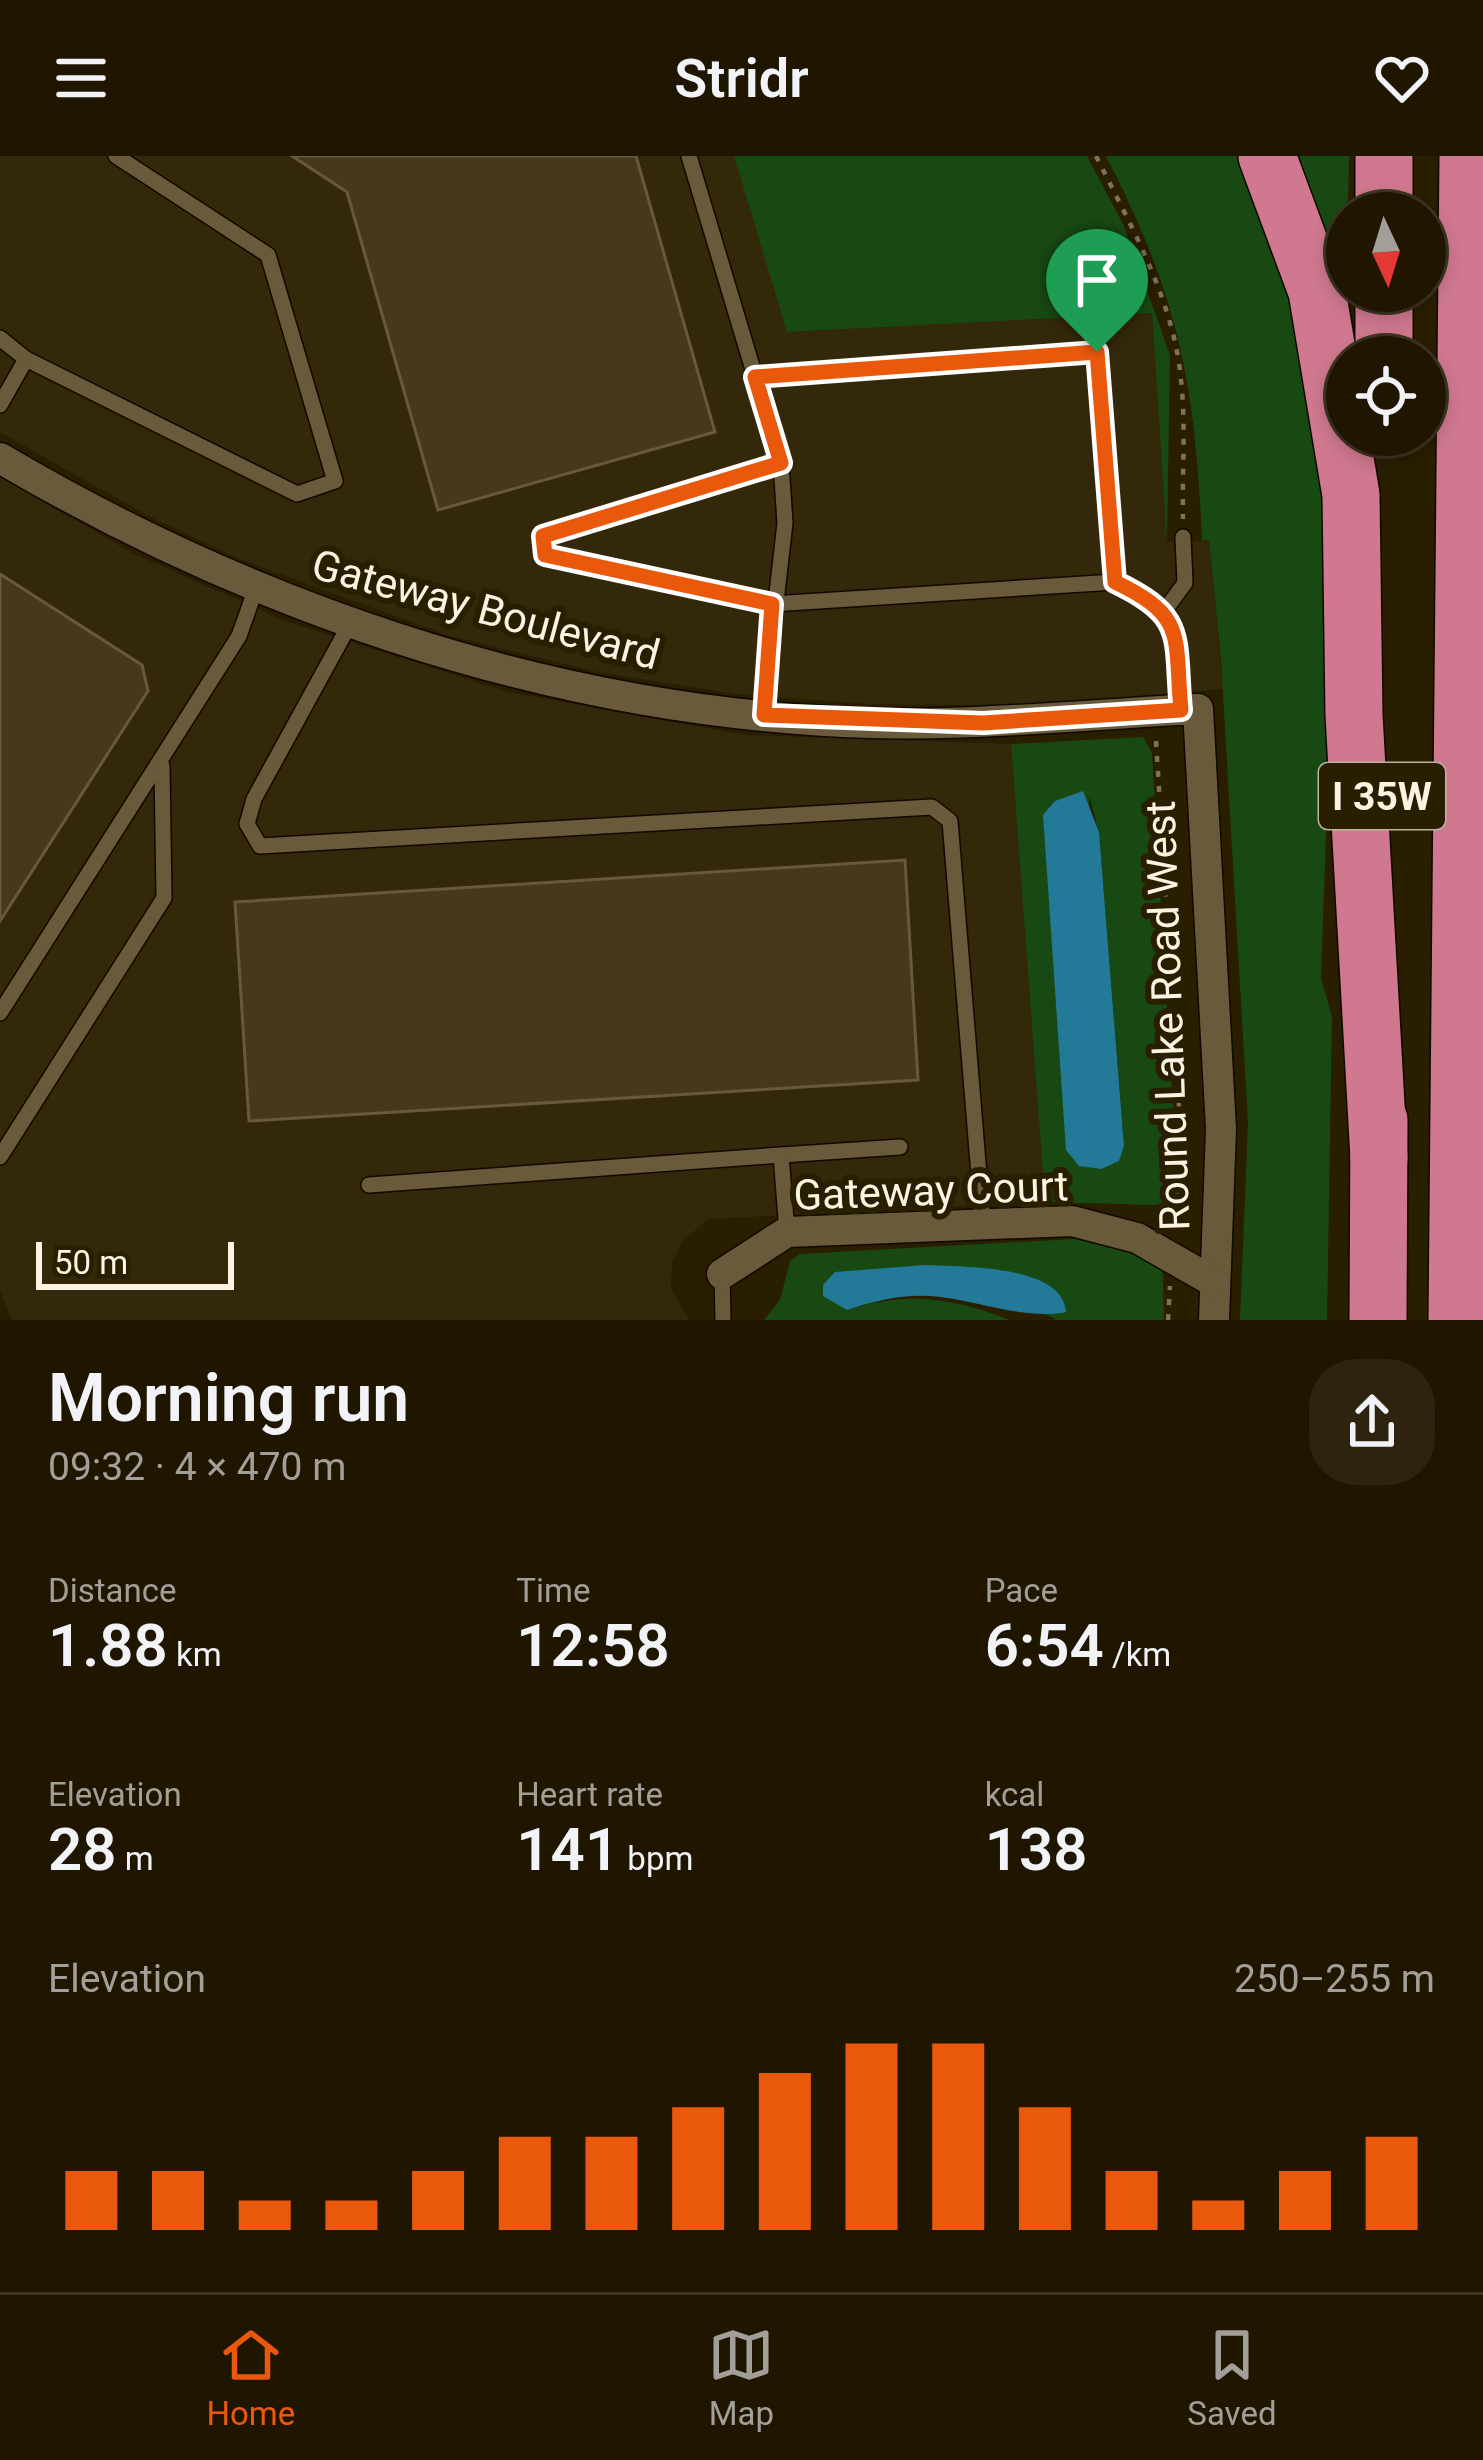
<!DOCTYPE html>
<meta charset="utf-8">
<style>
:root{--surface:#201600;--page:#2d230f;--text:#f1f3f6;--muted:#a29f99;--line:#3d3522;--accent:#ea580c}
body{margin:0;font-family:Roboto,sans-serif;background:var(--page);color:var(--text);height:100vh;display:flex;flex-direction:column;font-size:45px;white-space:nowrap}
*{box-sizing:border-box;margin:0}
p{font-size:39px;color:var(--muted)}
.icon{flex:none;width:66px;height:66px;fill:none;stroke:currentColor;stroke-width:2;stroke-linecap:round;stroke-linejoin:round}
.map{position:relative;height:1164px;overflow:hidden}
.panel{display:flex;flex-direction:column;background:var(--surface);flex:1}
.panel>*{flex:none}
.needle{width:78px;rotate:176deg}
.controls{position:absolute;left:1326px;top:36px;display:grid;gap:24px}
.controls a{display:grid;place-items:center;width:120px;height:120px;border-radius:50%;background:var(--surface);box-shadow:0 6px 18px #0003,0 0 0 3px var(--line);font-size:60px}
.scale{position:absolute;left:36px;bottom:30px;width:198px;box-sizing:border-box;padding-left:12px;border:6px solid #fcf4e2;border-top:0;font-size:33px;line-height:42px;white-space:nowrap;color:#fcf4e2;-webkit-text-stroke:9px #2a1e00;paint-order:stroke}
.pin{position:absolute;display:grid;place-items:center;width:102px;height:102px;color:#fff;margin:-123px -51px;border-radius:50% 50% 50% 0;rotate:-45deg;box-shadow:0 0 12px #0007}
.pin .icon{rotate:45deg}
.round{display:grid;place-items:center;flex:none;width:126px;height:126px;border-radius:48px;background:var(--page)}
.summary{display:flex;align-items:center;justify-content:space-between;height:204px;padding:0 48px}
h1{font-size:66px;font-weight:600;line-height:90px}
.stats{display:grid;grid-template-columns:repeat(3,1fr);gap:18px;height:204px;padding:12px 48px}
.stats div{display:grid;align-content:center}
.stats b{font-size:60px;font-weight:600}
.stats small{font-size:33px;font-weight:400}
.stats p{font-size:33px}
.chart{height:336px;padding:24px 48px}
.chart p{display:flex;justify-content:space-between}
.chart svg{width:100%;height:216px;margin-top:12px;stroke:var(--accent);stroke-width:6}
header{display:flex;justify-content:space-between;align-items:center;height:156px;padding:0 48px;background:var(--surface);font-size:54px;font-weight:600}
.dock{display:flex;justify-content:space-around;align-items:center;height:168px;border-top:3px solid var(--line);background:var(--surface);font-size:33px;color:var(--muted)}
.dock a{display:grid;justify-items:center;gap:6px}
.dock .active{color:var(--accent)}
.map>svg:first-child{display:block}
.built{fill:#34280a}
.green{fill:#184913;fill-rule:evenodd}
.water{fill:#227998}
.building{fill:#46381a;stroke:#67593a;stroke-width:3}
.lines{fill:none;stroke-linecap:round;stroke-linejoin:round}
.lane-casing{stroke:#110800;stroke-width:18}
.street-casing{stroke:#110800;stroke-width:33}
.highway-casing{stroke:#110800;stroke-width:60}
.path{stroke:#7e735a;stroke-width:4.5;stroke-dasharray:6 9;stroke-linecap:butt}
.lane{stroke:#685a3b;stroke-width:15}
.street{stroke:#685a3b;stroke-width:30}
.highway{stroke:#cf788f;stroke-width:57}
.route-casing{stroke:#fff;stroke-width:24}
.route{stroke:#ea580c;stroke-width:15}
.labels{text-anchor:middle;stroke-width:12;stroke-linejoin:round;paint-order:stroke}
.shield{fill:#2a1e00;stroke:#bdb49e;stroke-width:3}
.shield-label{font-size:39px;font-weight:bold;fill:#fcf4e2}
.street-label{font-size:42px;fill:#fcf4e2;stroke:#2a1e00}
</style>
<header><svg class="icon" aria-label="menu" viewBox="0 0 24 24"><path d="M4 6h16M4 12h16M4 18h16"/></svg>Stridr<svg class="icon" aria-label="heart" viewBox="0 0 24 24"><path d="M12 20l-8-8c-3-5 5-10 8-4 3-6 11-1 8 4z"/></svg></header>
<div class="map">
<svg width="1483" height="1164" viewBox="0 0 1483 1164">
<rect width="100%" height="100%" fill="#2a1e00"/>
<g class="built">
<polygon points="0,0 734,0 788,176 1152,156 1167,386 1209,384 1223,533 1028,550 870,548 736,538 598,516 447,479 242,404 152,362 0,276"/>
<polygon points="0,321 134,398 288,466 508,536 745,579 1011,588 1045,1046 708,1063 682,1086 672,1107 671,1133 689,1164 12,1164 0,1134"/>
</g>
<g class="green">
<polygon points="734,0 1087,0 1124,70 1170,199 1167,387 1152,157 787,176"/>
<path d="M1106,0h145l64,182 17,324 -11,316 11,39 -5,303h-87l8,-197 -27,-463 -12,-120h-7c-7,-158 -23,-242 -96,-384z"/>
<polygon points="1280,0 1349,0 1347,94 1317,95"/>
<path d="M1143,581l9,16 22,370 -6,79 -12,3 -111,-3 -34,-458zM1089,639l10,37 25,314 -5,15 -30,7z"/>
<path d="M1074,1083l88,5 2,76h-112l4,-1 -131,-54 -78,45c61,-19 104,-13 163,10h-246l16,-20 10,-39 10,-7z"/>
</g>
<g class="water">
<polygon points="1083,635 1099,676 1124,990 1119,1005 1101,1013 1079,1010 1066,994 1043,659 1055,645"/>
<path d="M925,1109c35,2 138,-1 141,47 -39,8 -85,-10 -126,-15 -33,-4 -62,3 -93,13l-24,-14v-11l12,-13z"/>
</g>
<g class="building">
<polygon points="292,0 636,0 715,276 438,354 347,36"/>
<polygon points="0,418 142,509 148,535 0,765"/>
<polygon points="905,704 918,924 249,965 235,746"/>
</g>
<g class="lines">
<g class="lane-casing">
<g id="lane">
<polyline points="689,0 781,307 543,380 545,399 772,448 1115,426 1165,454 1173,470 1181,554"/>
<polyline points="0,182 26,203 297,338 335,325 268,99 116,0"/>
<polyline points="755,221 1097,196 1115,426"/>
<polyline points="0,249 26,203"/>
<polyline points="1165,454 1185,427 1183,381"/>
<polyline points="351,466 254,643 247,668 260,690 932,651 950,665 983,1068"/>
<polyline points="763,559 785,367 781,307"/>
<polyline points="0,857 239,480 256,432"/>
<polyline points="781,999 900,991"/>
<polyline points="0,1001 164,742 162,610"/>
<polyline points="369,1029 781,999 787,1076"/>
<polyline points="722,1118 723,1164"/>
</g>
</g>
<g class="street-casing">
<g id="street">
<path d="M0,302c249,147 535,246 825,263 126,8 249,-6 373,-12l23,420 -7,191"/>
<polyline points="722,1118 787,1076 1072,1065 1137,1082 1214,1126"/>
</g>
</g>
<g class="highway-casing">
<g id="highway">
<polyline points="1267,0 1317,135 1351,339 1354,559 1379,1002"/>
<polyline points="1384,57 1384,0"/>
<polyline points="1384,201 1384,135"/>
<polyline points="1378,1164 1379,964"/>
<polyline points="1457,1164 1468,0"/>
</g>
</g>
<g class="path">
<path d="M1096,0c35,70 78,145 85,224 5,45 1,93 2,139"/>
<polyline points="1156,585 1180,967 1175,1071"/>
<polyline points="1168,1164 1170,1130"/>
</g>
<use href="#lane" class="lane"/>
<use href="#street" class="street"/>
<use href="#highway" class="highway"/>
</g>
<g class="lines">
<g class="route-casing">
<path id="route" d="M1097,196l18,230c73,35 59,54 66,128l-198,13 -219,-8 8,-111 -227,-49 -2,-19 238,-73 -26,-86z"/>
</g>
<use href="#route" class="route"/>
</g>
<g class="labels">
<rect class="shield" x="1319" y="607" width="126" height="66" rx="9"/>
<g class="shield-label">
<text x="1382" y="654">I 35W</text>
</g>
<g class="street-label">
<text transform="translate(486 453) rotate(15)" y="15">Gateway Boulevard</text>
<text transform="translate(1167 860) rotate(-92)" y="15">Round Lake Road West</text>
<text transform="translate(931 1034) rotate(-2)" y="15">Gateway Court</text>
</g>
</g>
</svg>
<div class="controls">
<a><svg class="needle" viewBox="-14 -14 28 28"><path d="M0-13l5 13h-10z" fill="#e53935"/><path d="M0 13l5-13h-10z" fill="#a29f99"/></svg></a>
<a><svg class="icon" aria-label="locate" viewBox="0 0 24 24"><circle cx="12" cy="12" r="6"/><path d="M12 2v4M12 18v4M2 12h4M18 12h4"/></svg></a>
</div>
<div class="scale">50 m</div>
<div class="pin" style="left:1097px;top:196px;background:#1e9e55"><svg class="icon" aria-label="arrive" viewBox="0 0 24 24"><path d="M6 21V4h12l-3 4 3 4H6"/></svg></div>
</div>
<section class="panel">
<div class="summary"><div><h1>Morning run</h1><p>09:32 · 4 × 470 m</p></div><a class="round"><svg class="icon" aria-label="share" viewBox="0 0 24 24"><path d="M12 15V3M7 8l5-5 5 5M5 13v7h14v-7"/></svg></a></div>
<div class="stats">
<div><p>Distance</p><b>1.88<small> km</small></b></div>
<div><p>Time</p><b>12:58</b></div>
<div><p>Pace</p><b>6:54<small> /km</small></b></div>
</div>
<div class="stats">
<div><p>Elevation</p><b>28<small> m</small></b></div>
<div><p>Heart rate</p><b>141<small> bpm</small></b></div>
<div><p>kcal</p><b>138</b></div>
</div>
<div class="chart"><p><span>Elevation</span>250–255 m</p>
<svg viewBox="0 0 160 44" preserveAspectRatio="none"><path d="M5 44V32M15 44V32M25 44V38M35 44V38M45 44V32M55 44V25M65 44V25M75 44V19M85 44V12M95 44V6M105 44V6M115 44V19M125 44V32M135 44V38M145 44V32M155 44V25"/></svg>
</div>
</section>
<nav class="dock">
<a class="active"><svg class="icon" aria-label="home" viewBox="0 0 24 24"><path d="M3 11l9-7 9 7M6 9v11h12V9"/></svg>Home</a>
<a><svg class="icon" aria-label="map" viewBox="0 0 24 24"><path d="M3 6l6-2 6 2 6-2v14l-6 2-6-2-6 2zM9 4v14M15 6v14"/></svg>Map</a>
<a><svg class="icon" aria-label="saved" viewBox="0 0 24 24"><path d="M7 4h10v16l-5-4-5 4z"/></svg>Saved</a>
</nav>
